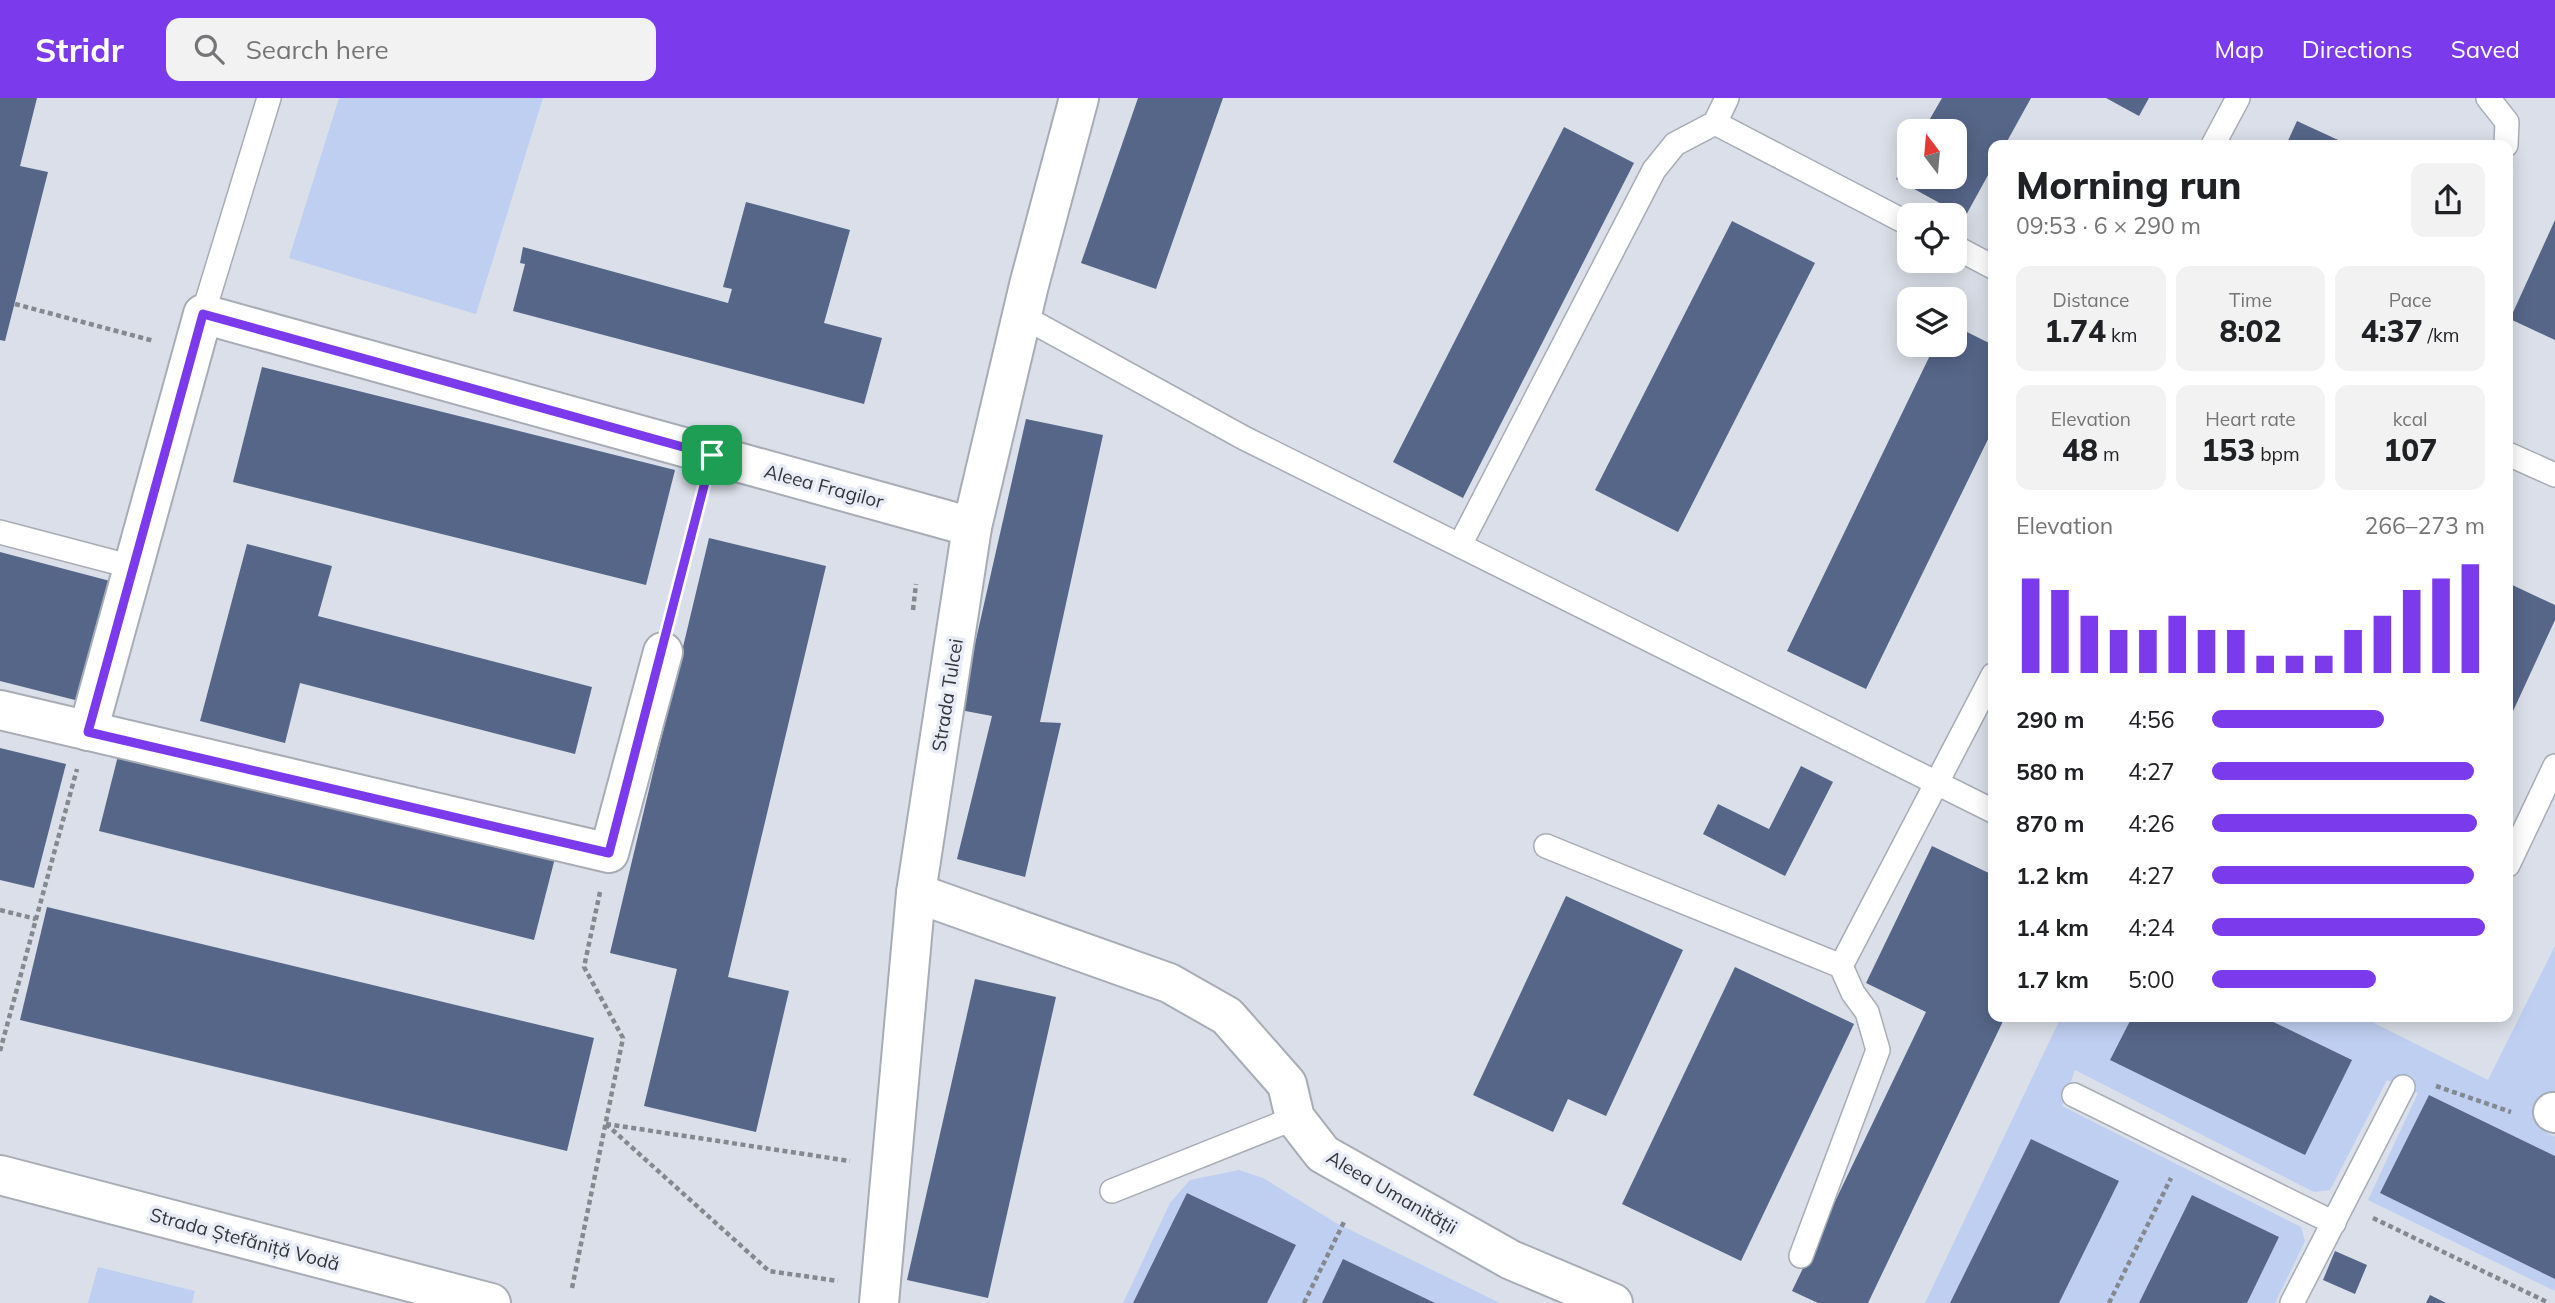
<!DOCTYPE html>
<meta charset="utf-8">
<style>
:root{--surface:#fff;--page:#f2f2f2;--text:#202124;--muted:#757577;--accent:#7c3aed}
body{margin:0;font-family:Mulish,sans-serif;background:var(--page);color:var(--text);height:100vh;display:flex;flex-direction:column;font-size:26px;white-space:nowrap}
*{box-sizing:border-box;margin:0}
p{font-size:23px;color:var(--muted)}
.icon{flex:none;width:38px;height:38px;fill:none;stroke:currentColor;stroke-width:2;stroke-linecap:round;stroke-linejoin:round}
.map{position:relative;flex:1;overflow:hidden}
.sheet{position:absolute;left:1988px;top:42px;width:525px;height:882px;display:flex;flex-direction:column;background:var(--surface);border-radius:14px;box-shadow:0 4px 18px #0003}
.sheet>*{flex:none}
.needle{width:46px;rotate:344deg}
.tools{position:absolute;left:1897px;top:21px;display:grid;gap:14px}
.tools a{display:grid;place-items:center;width:70px;height:70px;border-radius:14px;background:var(--surface);box-shadow:0 4px 18px #0003;font-size:35px}
.pin{position:absolute;display:grid;place-items:center;width:60px;height:60px;color:#fff;margin:-30px;border-radius:14px;box-shadow:0 4px 10px #0006}
.round{display:grid;place-items:center;flex:none;width:74px;height:74px;border-radius:14px;background:var(--page)}
.headline{display:flex;align-items:center;justify-content:space-between;height:119px;padding:0 28px}
h1{font-size:38px;font-weight:800;line-height:52px}
.figures{display:grid;grid-template-columns:repeat(3,1fr);gap:10px;height:119px;padding:7px 28px}
.figures div{display:grid;align-content:center;border-radius:14px;background:var(--page);text-align:center}
.figures b{font-size:30px;font-weight:800}
.figures small{font-size:19px;font-weight:400}
.figures p{font-size:19px}
.chart{height:196px;padding:14px 28px}
.chart p{display:flex;justify-content:space-between}
.chart svg{width:100%;height:126px;margin-top:7px;stroke:var(--accent);stroke-width:6}
ul{padding:0 28px;list-style:none;font-size:23px}
li{display:grid;grid-template-columns:112px 84px 1fr;align-items:center;height:52px}
li i{height:18px;border-radius:9px;background:var(--accent)}
header{display:flex;align-items:center;gap:42px;box-sizing:border-box;height:98px;padding:0 35px;background:var(--accent);color:#fff}
header strong{font-size:33px}
nav{display:flex;gap:38px;margin-inline-start:auto;font-size:24px}
.search{width:490px;height:63px;background:var(--page);display:flex;align-items:center;gap:18px;box-sizing:border-box;padding:0 24px;border-radius:14px;color:var(--muted);font-size:26px}
.map>svg:first-child{display:block}
.green{fill:#bfcff1}
.building{fill:#566688}
.lines{fill:none;stroke-linecap:round;stroke-linejoin:round}
.service-casing{stroke:#a7acb5;stroke-width:26}
.minor-casing{stroke:#a7acb5;stroke-width:42}
.tertiary-casing{stroke:#a7acb5;stroke-width:42}
.path{stroke:#85888f;stroke-width:4.5;stroke-dasharray:5 3.5;stroke-linecap:butt}
.service{stroke:#fff;stroke-width:23}
.minor{stroke:#fff;stroke-width:38}
.tertiary{stroke:#fff;stroke-width:38}
.route-casing{stroke:#fff;stroke-width:14}
.route{stroke:#7c3aed;stroke-width:9}
.labels{text-anchor:middle;stroke-width:7;stroke-linejoin:round;paint-order:stroke}
.street-label{font-size:19px;fill:#343539;stroke:#e7ecf7}
</style>
<header>
<strong>Stridr</strong>
<div class="search"><svg class="icon" aria-label="search" viewBox="0 0 24 24"><circle cx="10" cy="10" r="6"/><path d="M15 15l6 6"/></svg>Search here</div>
<nav><a>Map</a><a>Directions</a><a>Saved</a></nav>
</header>
<div class="map">
<svg width="2555" height="1205" viewBox="0 0 2555 1205">
<rect width="100%" height="100%" fill="#dadfe9"/>
<g class="green">
<polygon points="339,0 543,0 476,216 289,160"/>
<polygon points="2555,848 2555,1021 2547,1035 2555,1039 2555,1058 2429,997 2381,1095 2555,1181 2555,1193 2368,1102 2418,995 2387,982 2330,1092 2314,1094 2075,972 2062,1008 2301,1129 2305,1143 2275,1205 2247,1205 2279,1139 2192,1097 2139,1205 2059,1205 2118,1084 2031,1041 1950,1205 1925,1205 2061,919 2132,919 2111,962 2352,962 2263,919 2362,919 2488,982"/>
<polygon points="1239,1072 1263,1080 1336,1125 1500,1205 1435,1205 1343,1162 1322,1205 1267,1205 1296,1147 1188,1095 1133,1205 1123,1205 1170,1105 1190,1082"/>
<polygon points="98,1169 195,1193 192,1205 88,1205"/>
</g>
<g class="building">
<polygon points="0,0 37,0 20,68 48,74 5,243 0,242"/>
<polygon points="1138,0 1223,0 1156,191 1081,165"/>
<polygon points="1942,0 2031,0 2005,47 1993,47 1993,68 1965,119 1896,81 1909,58 1909,79 1955,79 1955,33 1923,33"/>
<polygon points="2106,0 2149,0 2139,18"/>
<polygon points="2297,23 2349,47 2286,47"/>
<polygon points="1564,29 1634,65 1463,400 1393,364"/>
<polygon points="746,104 850,132 824,225 882,240 864,306 513,213 525,166 520,165 523,149 728,205 732,191 723,189"/>
<polygon points="2555,122 2555,242 2510,221"/>
<polygon points="1732,123 1815,165 1678,434 1595,392"/>
<polygon points="1955,228 1993,247 1993,331 1866,591 1787,553 1935,247 1955,247"/>
<polygon points="262,269 675,372 646,487 233,384"/>
<polygon points="1026,321 1103,337 1040,624 1061,625 1025,779 957,761 992,618 960,612"/>
<polygon points="709,440 826,468 728,879 789,893 756,1034 644,1008 677,871 610,855"/>
<polygon points="247,446 332,468 318,518 592,589 575,656 300,585 285,645 200,623"/>
<polygon points="0,454 110,483 79,603 0,583"/>
<polygon points="2508,485 2555,507 2555,522 2508,624"/>
<polygon points="0,650 66,666 34,790 0,782"/>
<polygon points="120,650 555,760 534,842 99,733"/>
<polygon points="1801,668 1833,684 1785,778 1703,736 1718,706 1769,731"/>
<polygon points="1932,748 1993,777 1993,919 2005,919 1868,1205 1818,1205 1792,1193 1926,914 1866,885"/>
<polygon points="1566,798 1683,852 1606,1018 1568,1001 1553,1034 1473,997"/>
<polygon points="47,809 594,940 567,1053 20,922"/>
<polygon points="1735,869 1854,926 1741,1163 1622,1106"/>
<polygon points="975,881 1056,899 988,1200 907,1182"/>
<polygon points="2132,919 2263,919 2352,962 2305,1057 2110,962"/>
<polygon points="2429,997 2555,1058 2555,1181 2380,1095"/>
<polygon points="2031,1041 2119,1083 2059,1205 1950,1205"/>
<polygon points="1187,1095 1296,1147 1267,1205 1133,1205"/>
<polygon points="2192,1097 2279,1139 2247,1205 2139,1205"/>
<polygon points="2335,1153 2367,1167 2355,1196 2323,1182"/>
<polygon points="1343,1161 1435,1205 1322,1205"/>
<polygon points="2430,1197 2446,1205 2426,1205"/>
</g>
<g class="lines">
<g class="service-casing">
<g id="service">
<polyline points="2488,0 2507,24 2506,47"/>
<polyline points="1715,25 1909,126"/>
<polyline points="2213,47 2238,0"/>
<polyline points="1955,149 1993,169"/>
<polyline points="203,216 269,0"/>
<polyline points="1022,218 1244,340 1993,713"/>
<polyline points="2508,356 2555,377"/>
<polyline points="0,434 133,469"/>
<polyline points="1460,447 1654,72 1675,46 1715,25 1727,0"/>
<polyline points="1546,748 1841,868"/>
<polyline points="2508,767 2555,668"/>
<polyline points="2074,997 2334,1125"/>
<polyline points="1112,1093 1295,1020"/>
<polyline points="1801,1158 1878,952 1867,914 1853,895 1841,868 1993,577"/>
<polyline points="2292,1205 2403,989"/>
</g>
</g>
<g class="minor-casing">
<g id="minor">
<polyline points="0,612 609,755 663,554"/>
<polyline points="88,633 203,216 972,429"/>
<polyline points="916,795 1169,885 1227,918 1287,986 1295,1020 1323,1056 1511,1162 1613,1205"/>
<polyline points="2553,1014 2555,1015"/>
</g>
</g>
<g class="tertiary-casing">
<g id="tertiary">
<polyline points="0,1077 491,1205"/>
<polyline points="879,1205 916,795 972,429 1029,187 1079,0"/>
</g>
</g>
<g class="path">
<polyline points="15,206 154,243"/>
<polyline points="913,512 916,486"/>
<polyline points="672,516 701,398"/>
<polyline points="0,812 36,821"/>
<polyline points="0,953 77,671"/>
<polyline points="2436,988 2511,1014"/>
<polyline points="606,1026 769,1173 838,1183"/>
<polyline points="606,1026 850,1063"/>
<polyline points="2373,1120 2549,1205"/>
<polyline points="572,1190 623,940 584,869 600,794"/>
<polyline points="1304,1205 1345,1122"/>
<polyline points="2109,1205 2171,1080"/>
</g>
<use href="#service" class="service"/>
<use href="#minor" class="minor"/>
<use href="#tertiary" class="tertiary"/>
</g>
<g class="lines">
<g class="route-casing">
<polygon id="route" points="203,216 712,357 609,755 88,634"/>
</g>
<use href="#route" class="route"/>
</g>
<g class="labels">
<g class="street-label">
<text transform="translate(824 388) rotate(15)" y="7">Aleea Fragilor</text>
<text transform="translate(947 597) rotate(-81)" y="7">Strada Tulcei</text>
<text transform="translate(1392 1094) rotate(30)" y="7">Aleea Umanității</text>
<text transform="translate(245 1141) rotate(15)" y="7">Strada Ștefăniță Vodă</text>
</g>
</g>
</svg>
<div class="tools">
<a><svg class="needle" viewBox="-14 -14 28 28"><path d="M0-13l5 13h-10z" fill="#e53935"/><path d="M0 13l5-13h-10z" fill="#757577"/></svg></a>
<a><svg class="icon" aria-label="locate" viewBox="0 0 24 24"><circle cx="12" cy="12" r="6"/><path d="M12 2v4M12 18v4M2 12h4M18 12h4"/></svg></a>
<a><svg class="icon" aria-label="layers" viewBox="0 0 24 24"><path d="M12 4l9 5-9 5-9-5zM3 14l9 5 9-5"/></svg></a>
</div>
<div class="pin" style="left:712px;top:357px;background:#1e9e55"><svg class="icon" aria-label="arrive" viewBox="0 0 24 24"><path d="M6 21V4h12l-3 4 3 4H6"/></svg></div>
<section class="sheet">
<div class="headline"><div><h1>Morning run</h1><p>09:53 · 6 × 290 m</p></div><a class="round"><svg class="icon" aria-label="share" viewBox="0 0 24 24"><path d="M12 15V3M7 8l5-5 5 5M5 13v7h14v-7"/></svg></a></div>
<div class="figures">
<div><p>Distance</p><b>1.74<small> km</small></b></div>
<div><p>Time</p><b>8:02</b></div>
<div><p>Pace</p><b>4:37<small> /km</small></b></div>
</div>
<div class="figures">
<div><p>Elevation</p><b>48<small> m</small></b></div>
<div><p>Heart rate</p><b>153<small> bpm</small></b></div>
<div><p>kcal</p><b>107</b></div>
</div>
<div class="chart"><p><span>Elevation</span>266–273 m</p>
<svg viewBox="0 0 160 44" preserveAspectRatio="none"><path d="M5 44V11M15 44V15M25 44V24M35 44V29M45 44V29M55 44V24M65 44V29M75 44V29M85 44V38M95 44V38M105 44V38M115 44V29M125 44V24M135 44V15M145 44V11M155 44V6"/></svg>
</div>
<ul>
<li><b>290 m</b>4:56<i style="width:63%"></i></li>
<li><b>580 m</b>4:27<i style="width:96%"></i></li>
<li><b>870 m</b>4:26<i style="width:97%"></i></li>
<li><b>1.2 km</b>4:27<i style="width:96%"></i></li>
<li><b>1.4 km</b>4:24<i style="width:100%"></i></li>
<li><b>1.7 km</b>5:00<i style="width:60%"></i></li>
</ul>
</section>
</div>
